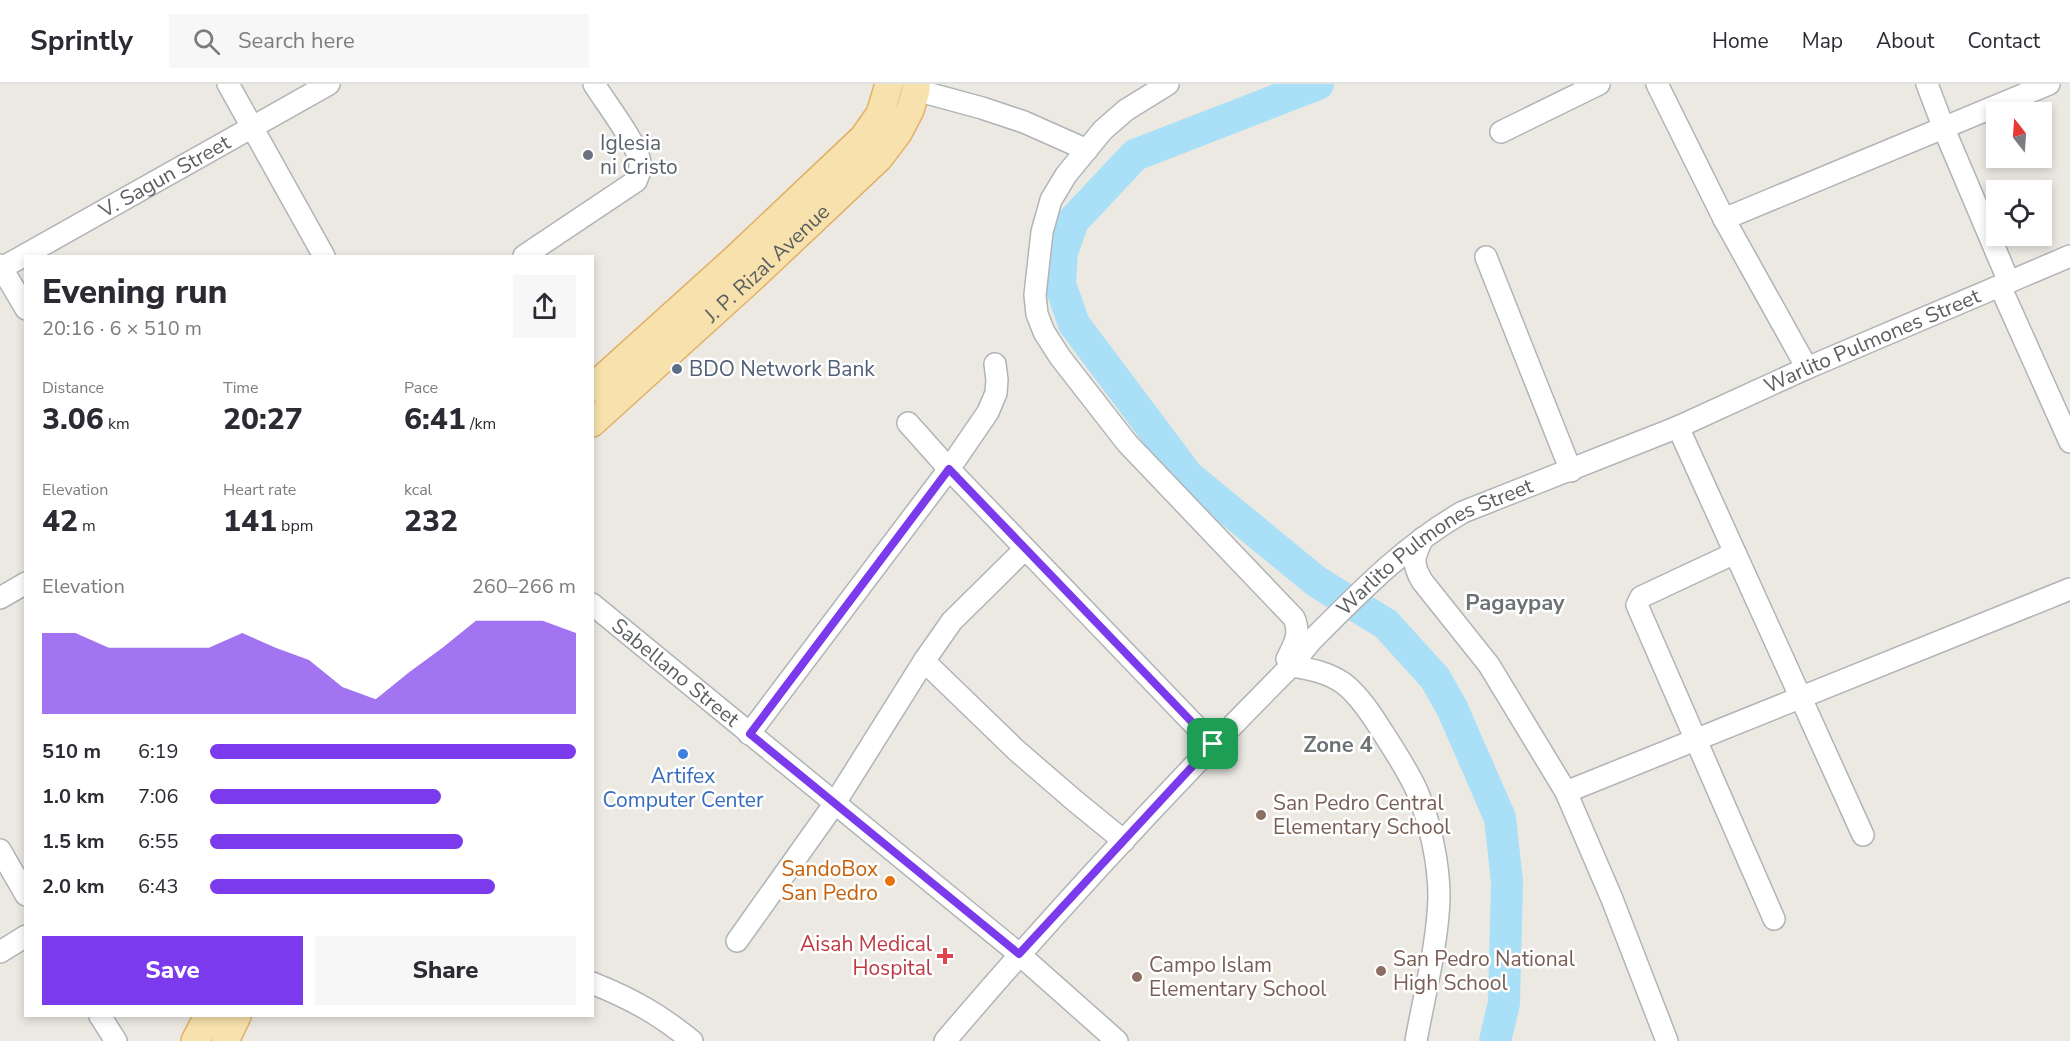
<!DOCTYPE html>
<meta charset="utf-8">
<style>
:root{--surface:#fff;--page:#f7f7f7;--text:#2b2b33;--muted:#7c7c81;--line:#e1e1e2;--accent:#7c3aed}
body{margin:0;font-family:"Nunito Sans",sans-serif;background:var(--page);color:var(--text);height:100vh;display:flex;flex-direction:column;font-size:22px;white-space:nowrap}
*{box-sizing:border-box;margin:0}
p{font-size:20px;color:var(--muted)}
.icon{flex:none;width:33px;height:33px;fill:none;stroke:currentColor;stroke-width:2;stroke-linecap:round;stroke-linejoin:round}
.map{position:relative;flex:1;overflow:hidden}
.panel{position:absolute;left:24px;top:171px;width:570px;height:762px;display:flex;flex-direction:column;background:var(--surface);border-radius:0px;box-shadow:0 3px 9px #0003}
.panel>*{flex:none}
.needle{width:39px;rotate:343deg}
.tools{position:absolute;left:1986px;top:18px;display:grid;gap:12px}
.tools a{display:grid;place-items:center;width:66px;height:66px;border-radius:0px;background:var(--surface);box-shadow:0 3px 9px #0003;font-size:30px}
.pin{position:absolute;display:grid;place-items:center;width:51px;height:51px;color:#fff;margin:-26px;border-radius:12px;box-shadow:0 3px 9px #0006}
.round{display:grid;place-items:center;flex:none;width:63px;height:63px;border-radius:0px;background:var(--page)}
.overview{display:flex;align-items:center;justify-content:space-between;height:102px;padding:0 18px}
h1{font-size:33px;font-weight:800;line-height:45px}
.metrics{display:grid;grid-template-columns:repeat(3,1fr);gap:9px;height:102px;padding:6px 18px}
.metrics div{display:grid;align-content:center}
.metrics b{font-size:30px;font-weight:800}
.metrics small{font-size:16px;font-weight:400}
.metrics p{font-size:16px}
.chart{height:168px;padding:12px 18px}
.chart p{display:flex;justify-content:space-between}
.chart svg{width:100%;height:108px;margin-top:6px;fill:var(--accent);opacity:.7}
.button{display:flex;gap:12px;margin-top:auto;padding:12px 18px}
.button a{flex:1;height:69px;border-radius:0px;background:var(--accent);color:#fff;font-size:24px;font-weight:800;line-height:69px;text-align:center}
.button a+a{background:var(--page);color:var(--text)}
ul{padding:0 18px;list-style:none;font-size:20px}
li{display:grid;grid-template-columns:96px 72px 1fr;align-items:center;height:45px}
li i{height:15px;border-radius:8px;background:var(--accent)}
header{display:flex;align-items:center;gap:36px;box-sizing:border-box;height:84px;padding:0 30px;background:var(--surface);border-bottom:2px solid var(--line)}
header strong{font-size:28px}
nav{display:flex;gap:33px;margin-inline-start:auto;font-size:21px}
.search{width:420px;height:54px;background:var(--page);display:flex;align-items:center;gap:15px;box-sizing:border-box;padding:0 21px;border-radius:0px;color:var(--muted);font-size:22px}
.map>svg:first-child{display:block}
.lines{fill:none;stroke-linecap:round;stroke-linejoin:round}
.river{stroke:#a9dff7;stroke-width:32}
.minor-casing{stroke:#b0b4b7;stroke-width:24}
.major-casing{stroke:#e4af65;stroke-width:30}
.minor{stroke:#fff;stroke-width:21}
.major{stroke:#f7e1ad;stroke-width:27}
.route-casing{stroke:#fff;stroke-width:12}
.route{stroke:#7c3aed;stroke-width:8}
.worship-dot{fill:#6b7280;stroke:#fff;stroke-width:2}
.service-dot{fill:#5c6f8a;stroke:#fff;stroke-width:2}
.shop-dot{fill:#3f7fe0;stroke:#fff;stroke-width:2}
.education-dot{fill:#8d6e63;stroke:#fff;stroke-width:2}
.food-dot{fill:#e8710a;stroke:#fff;stroke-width:2}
.health-dot{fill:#e0444e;stroke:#fff;stroke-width:2}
.labels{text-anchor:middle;stroke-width:5;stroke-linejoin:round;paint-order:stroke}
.worship-label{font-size:21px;fill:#5b616d;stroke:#fff;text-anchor:start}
.street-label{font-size:21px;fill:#5b5f62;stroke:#fff}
.service-label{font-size:21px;fill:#4e5e75;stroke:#fff;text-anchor:start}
.shop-label{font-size:21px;fill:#366cbe;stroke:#fff}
.education-label{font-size:21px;fill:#785e54;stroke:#fff;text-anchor:start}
.food-label{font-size:21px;fill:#c56008;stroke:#fff;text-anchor:end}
.health-label{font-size:21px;fill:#be3a42;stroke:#fff;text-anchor:end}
.neighbourhood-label{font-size:22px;font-weight:bold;fill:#6c7174;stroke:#fff}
</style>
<header>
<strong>Sprintly</strong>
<div class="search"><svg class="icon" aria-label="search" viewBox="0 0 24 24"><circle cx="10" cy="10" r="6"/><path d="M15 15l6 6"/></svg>Search here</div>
<nav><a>Home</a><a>Map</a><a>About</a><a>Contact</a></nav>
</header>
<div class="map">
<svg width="2070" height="957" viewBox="0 0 2070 957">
<rect width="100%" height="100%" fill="#ece9e3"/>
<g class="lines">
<polyline class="river" points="1318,0 1135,71 1073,137 1062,168 1060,200 1074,240 1188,392 1317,498 1386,540 1435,594 1452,624 1500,734 1507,798 1504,919 1495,957"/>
<g class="minor-casing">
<g id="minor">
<polyline points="228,0 324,172"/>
<path d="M1168,0l-42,26 -23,20 -37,45 -15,25 -9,32 -7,63 2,19 7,18 16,25 67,86 167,175c7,16 0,27 -7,41"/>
<polyline points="1657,0 1724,135 1807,284"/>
<polyline points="1927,0 1944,45 2009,198"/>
<polyline points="916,6 982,24 1024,38 1087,66"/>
<polyline points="1501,48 1599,0"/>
<polyline points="1724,135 2049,0"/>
<path d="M524,172l112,-75c3,-7 5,-12 4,-19 -3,-19 -35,-60 -46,-78"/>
<polyline points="1486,173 1571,387"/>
<polyline points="0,181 26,225"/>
<path id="s1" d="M0,185l329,-185"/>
<polyline points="2000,202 2070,358"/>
<polyline points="908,339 949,385 1213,660"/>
<polyline points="1678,343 1863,751"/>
<path d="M1423,454c-9,18 -12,24 -1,43l67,84 77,127 46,107 55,142"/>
<polyline points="1735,469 1641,513 1637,521 1774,835"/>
<polyline points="0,514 26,499"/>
<path id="s2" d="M592,520l427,350 98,87"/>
<polyline points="924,577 1016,666 1075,717 1124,757"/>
<path d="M1291,582c19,3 36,6 52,17 15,11 27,29 37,45 13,20 27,41 37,63 13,31 22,72 22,106 -1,46 -15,99 -23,144"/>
<polyline points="749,650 949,385 988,328 996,309 997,296 995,280"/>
<polyline points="1566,708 2070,505"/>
<polyline points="0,766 26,811"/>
<polyline points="737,857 835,719 924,577 952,537 1025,465"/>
<polyline points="0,868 26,852"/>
<path d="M592,899c40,16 67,31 100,58"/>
<polyline points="100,932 116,957"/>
<path id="s3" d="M945,957c110,-129 225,-253 344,-373 8,-9 15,-19 23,-28 47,-47 93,-95 151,-128l215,-85 129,-59 263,-112"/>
</g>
</g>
<g class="major-casing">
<g id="major">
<polyline points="592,304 735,175 863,54 880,30 889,0"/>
<path id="s4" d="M592,339l161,-146 126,-119 19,-25 12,-23 6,-20v-6"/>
<polyline points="195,957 208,932"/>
<polyline points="225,957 237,932"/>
</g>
</g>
<use href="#minor" class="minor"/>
<use href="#major" class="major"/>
</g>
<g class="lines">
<g class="route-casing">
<polygon id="route" points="949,385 1213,660 1019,870 750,650"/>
</g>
<use href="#route" class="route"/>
</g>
<circle class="worship-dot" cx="588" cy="71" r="6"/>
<circle class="service-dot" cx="677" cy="285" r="6"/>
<circle class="shop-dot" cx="683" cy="670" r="6"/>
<g class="education-dot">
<circle cx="1261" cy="731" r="6"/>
<circle cx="1381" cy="887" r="6"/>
<circle cx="1137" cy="893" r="6"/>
</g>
<circle class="food-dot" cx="890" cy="797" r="6"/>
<path class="health-dot" d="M942 863h6v6h6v6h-6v6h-6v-6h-6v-6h6z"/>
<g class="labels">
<g class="worship-label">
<text x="600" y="66">Iglesia<tspan x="600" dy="24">ni Cristo</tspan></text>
</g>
<g class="street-label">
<text dy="7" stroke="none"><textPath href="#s1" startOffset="189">V. Sagun Street</textPath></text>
<text dy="7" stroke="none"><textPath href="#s4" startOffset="237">J. P. Rizal Avenue</textPath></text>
<text dy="7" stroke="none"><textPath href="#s3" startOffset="1186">Warlito Pulmones Street</textPath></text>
<text dy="7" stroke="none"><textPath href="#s3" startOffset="700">Warlito Pulmones Street</textPath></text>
<text dy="7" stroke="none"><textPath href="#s2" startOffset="108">Sabellano Street</textPath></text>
</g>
<g class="service-label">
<text x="689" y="292">BDO Network Bank</text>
</g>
<g class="shop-label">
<text x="683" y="699">Artifex<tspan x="683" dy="24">Computer Center</tspan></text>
</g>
<g class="education-label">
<text x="1273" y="726">San Pedro Central<tspan x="1273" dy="24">Elementary School</tspan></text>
<text x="1393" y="882">San Pedro National<tspan x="1393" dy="24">High School</tspan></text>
<text x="1149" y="888">Campo Islam<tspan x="1149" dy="24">Elementary School</tspan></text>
</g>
<g class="food-label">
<text x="878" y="792">SandoBox<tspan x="878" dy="24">San Pedro</tspan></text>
</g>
<g class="health-label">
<text x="932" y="867">Aisah Medical<tspan x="932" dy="24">Hospital</tspan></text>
</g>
<g class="neighbourhood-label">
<text x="1515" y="526">Pagaypay</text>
<text x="1338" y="668">Zone 4</text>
</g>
</g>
</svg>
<div class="tools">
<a><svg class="needle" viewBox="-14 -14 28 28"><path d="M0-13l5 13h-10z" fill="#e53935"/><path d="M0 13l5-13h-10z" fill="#7c7c81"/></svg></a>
<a><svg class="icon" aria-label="locate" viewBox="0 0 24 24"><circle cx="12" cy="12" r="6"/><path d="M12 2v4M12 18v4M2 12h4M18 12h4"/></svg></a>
</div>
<div class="pin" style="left:1213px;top:660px;background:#1e9e55"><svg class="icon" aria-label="arrive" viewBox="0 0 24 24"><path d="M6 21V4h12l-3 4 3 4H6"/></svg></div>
<section class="panel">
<div class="overview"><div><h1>Evening run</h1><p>20:16 · 6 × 510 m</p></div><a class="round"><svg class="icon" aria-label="share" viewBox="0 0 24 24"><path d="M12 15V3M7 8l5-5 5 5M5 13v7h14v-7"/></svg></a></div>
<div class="metrics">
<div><p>Distance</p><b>3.06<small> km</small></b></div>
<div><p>Time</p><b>20:27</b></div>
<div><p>Pace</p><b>6:41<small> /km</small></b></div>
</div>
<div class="metrics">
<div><p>Elevation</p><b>42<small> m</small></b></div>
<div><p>Heart rate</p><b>141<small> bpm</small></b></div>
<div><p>kcal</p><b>232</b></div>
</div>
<div class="chart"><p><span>Elevation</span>260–266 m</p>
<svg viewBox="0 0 160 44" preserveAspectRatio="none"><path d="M0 44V11L10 11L20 17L30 17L40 17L50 17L60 11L70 17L80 22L90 33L100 38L110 27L120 17L130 6L140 6L150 6L160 11V44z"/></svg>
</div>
<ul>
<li><b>510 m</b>6:19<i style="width:100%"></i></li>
<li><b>1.0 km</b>7:06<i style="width:63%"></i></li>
<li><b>1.5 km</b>6:55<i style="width:69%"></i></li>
<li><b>2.0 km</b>6:43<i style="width:78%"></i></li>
</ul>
<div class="button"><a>Save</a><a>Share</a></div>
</section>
</div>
